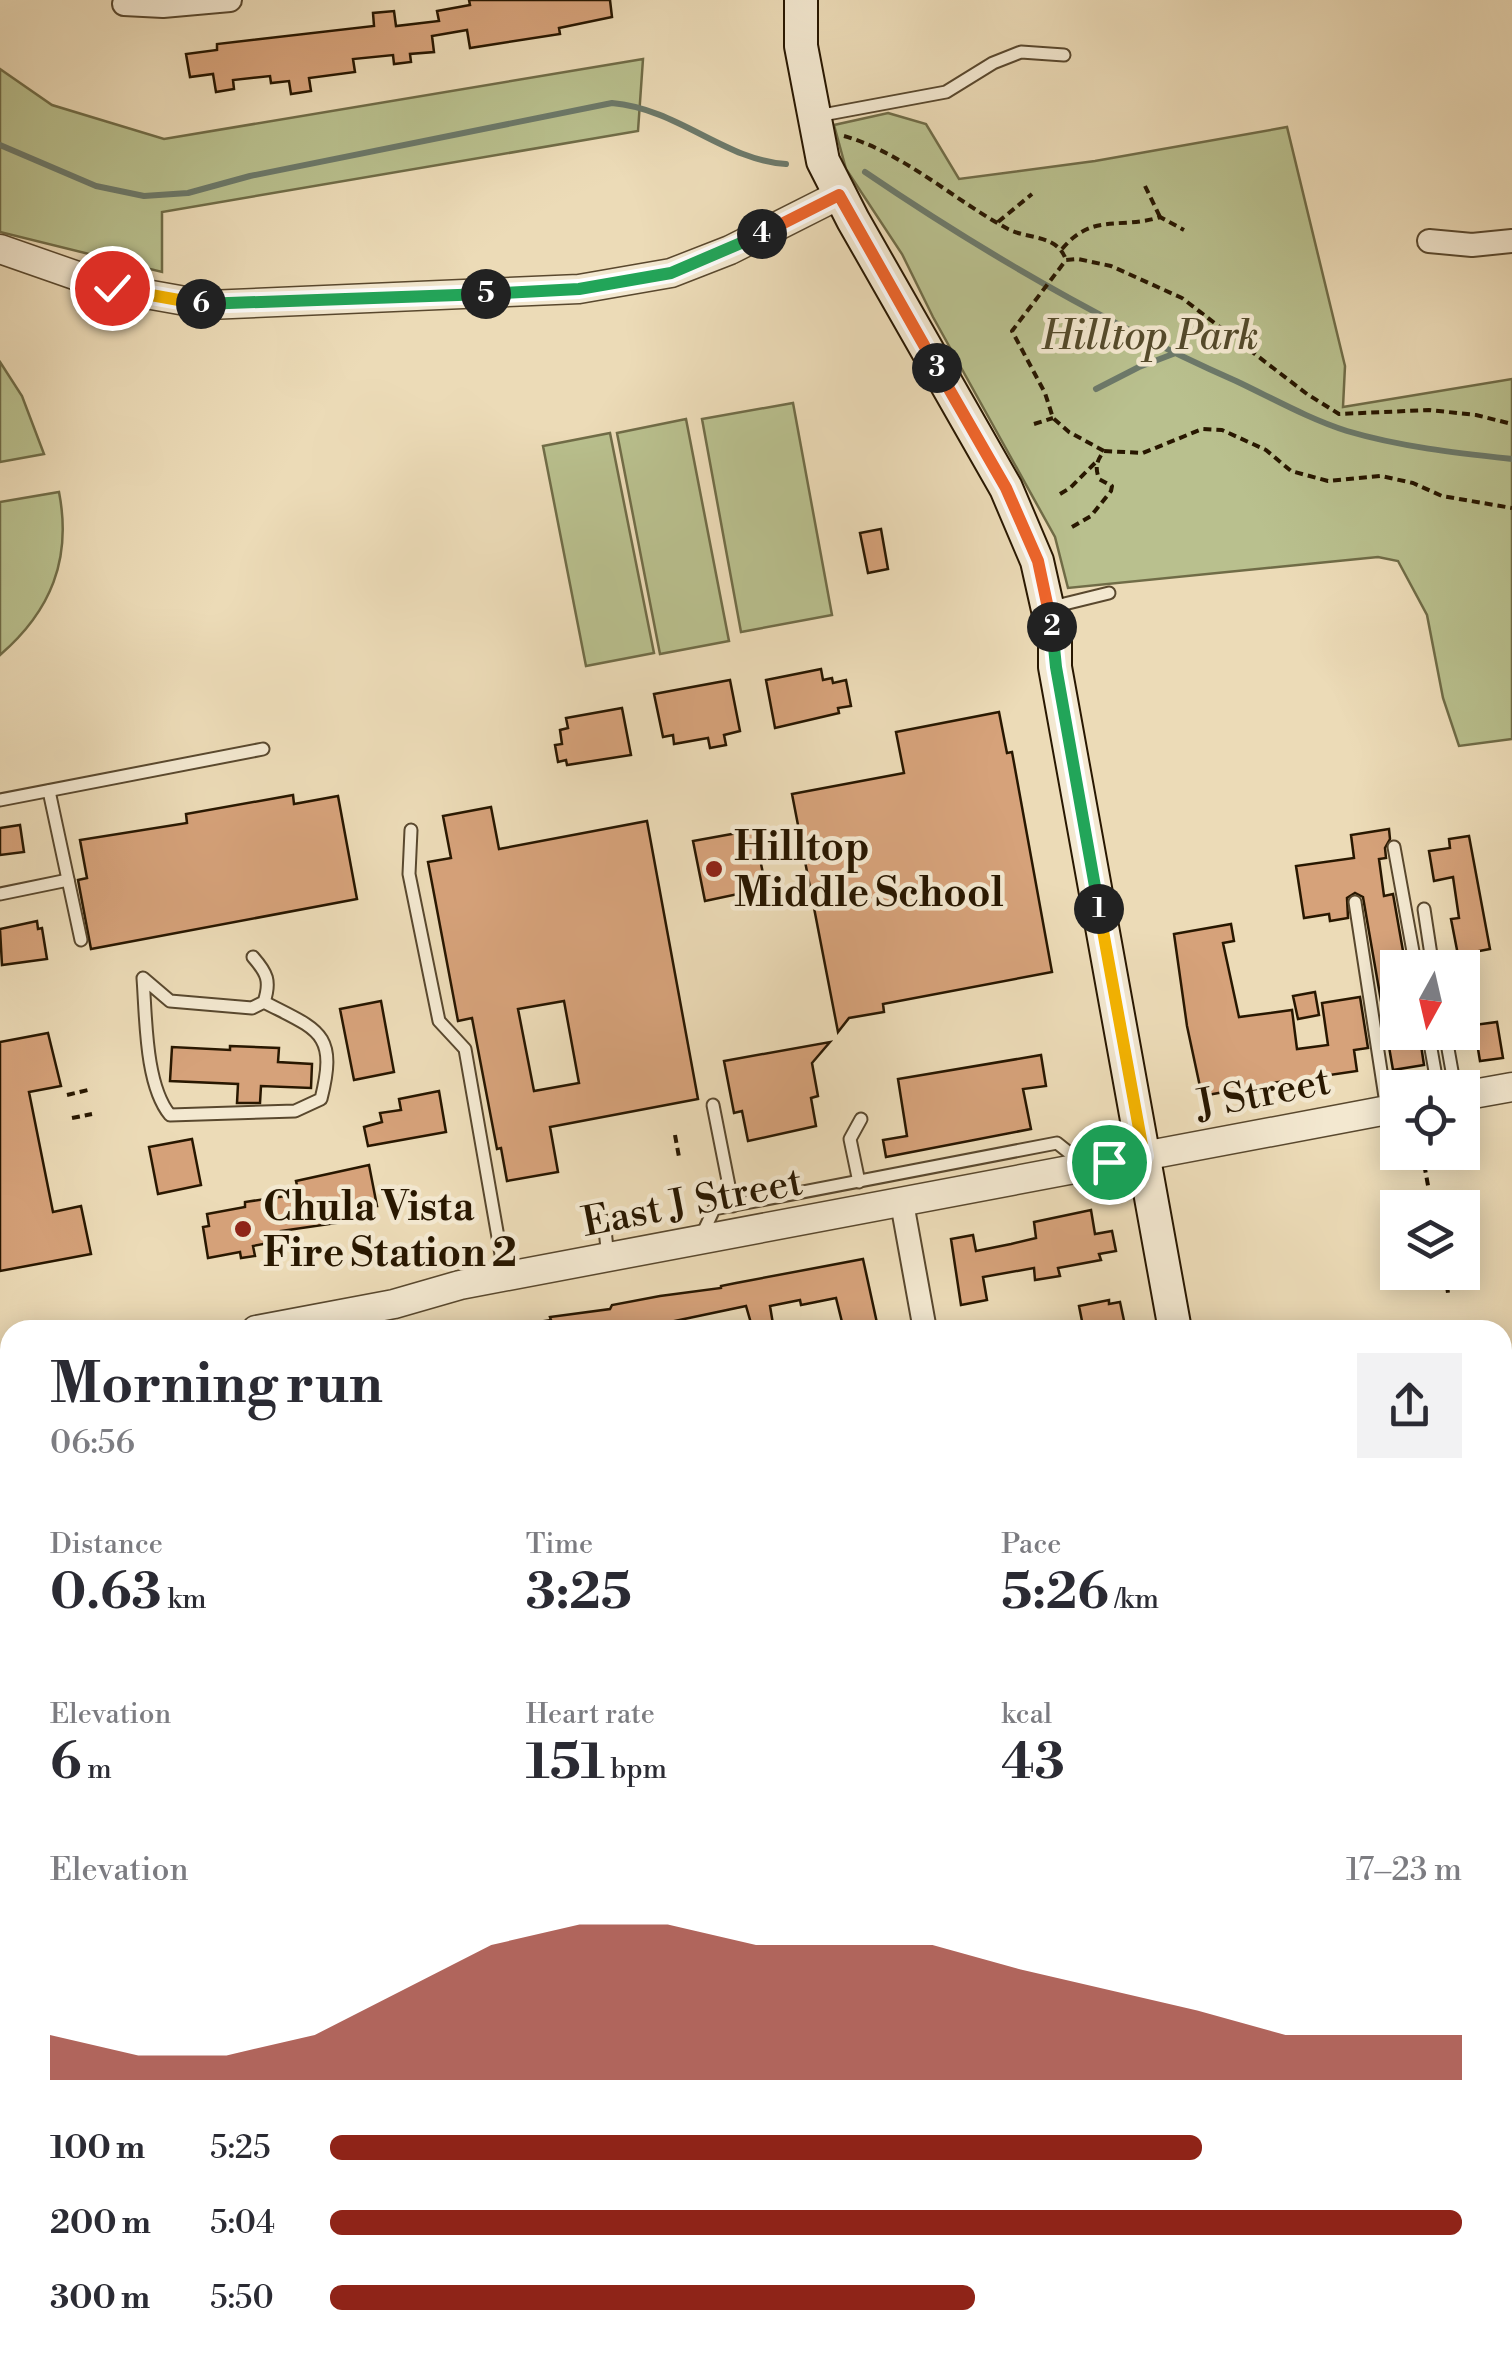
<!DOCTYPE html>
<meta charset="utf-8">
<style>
:root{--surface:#fff;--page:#f2f2f3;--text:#2b2b33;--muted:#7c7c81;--accent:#8f2418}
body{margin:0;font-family:"Libre Bodoni",serif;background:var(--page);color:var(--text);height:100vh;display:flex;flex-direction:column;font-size:38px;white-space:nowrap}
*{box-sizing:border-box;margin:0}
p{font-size:32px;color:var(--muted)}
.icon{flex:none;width:55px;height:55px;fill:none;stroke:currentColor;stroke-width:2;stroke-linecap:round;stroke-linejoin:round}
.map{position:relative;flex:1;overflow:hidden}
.side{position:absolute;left:0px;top:1320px;width:1512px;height:1038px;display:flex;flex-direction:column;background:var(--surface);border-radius:30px 30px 0 0;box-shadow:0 5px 25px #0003}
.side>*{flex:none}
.needle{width:65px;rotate:188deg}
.tools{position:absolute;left:1380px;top:950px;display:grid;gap:20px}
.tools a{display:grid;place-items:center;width:100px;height:100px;border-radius:0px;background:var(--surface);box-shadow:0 5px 25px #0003;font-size:50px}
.pin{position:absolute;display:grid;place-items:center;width:85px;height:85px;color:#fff;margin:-42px;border:5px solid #fff;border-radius:50%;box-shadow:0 2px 10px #0007}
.km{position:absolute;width:50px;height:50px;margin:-25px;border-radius:50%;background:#222;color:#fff;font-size:28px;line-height:50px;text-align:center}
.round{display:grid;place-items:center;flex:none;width:105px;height:105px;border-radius:0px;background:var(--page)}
.summary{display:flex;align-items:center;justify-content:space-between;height:170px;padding:0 50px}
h1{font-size:55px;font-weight:700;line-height:75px}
.metrics{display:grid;grid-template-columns:repeat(3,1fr);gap:15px;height:170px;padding:10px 50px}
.metrics div{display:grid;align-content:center}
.metrics b{font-size:50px;font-weight:700}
.metrics small{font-size:28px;font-weight:400}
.metrics p{font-size:28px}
.chart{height:280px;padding:20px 50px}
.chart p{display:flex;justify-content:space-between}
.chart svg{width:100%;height:180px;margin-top:10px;fill:var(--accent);opacity:.7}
ul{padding:0 50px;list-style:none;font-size:32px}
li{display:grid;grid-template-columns:160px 120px 1fr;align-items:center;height:75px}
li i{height:25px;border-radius:12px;background:var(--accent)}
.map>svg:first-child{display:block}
.green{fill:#b9c08e;stroke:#706c47;stroke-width:2.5}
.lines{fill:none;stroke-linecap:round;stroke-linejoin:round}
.stream{stroke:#6c796a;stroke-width:6}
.building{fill:#d6a27a;stroke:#281700;stroke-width:2.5;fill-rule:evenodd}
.service-casing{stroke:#59482e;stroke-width:15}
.minor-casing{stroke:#59482e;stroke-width:26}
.tertiary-casing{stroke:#59482e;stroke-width:31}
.secondary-casing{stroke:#281700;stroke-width:36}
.path{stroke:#281700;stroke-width:4;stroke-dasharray:8 5;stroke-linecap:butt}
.service{stroke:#f3e8d0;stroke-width:11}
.minor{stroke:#f3e8d0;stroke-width:22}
.tertiary{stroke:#f3e8d0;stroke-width:28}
.secondary{stroke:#f3e8d0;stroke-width:32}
.split-1-casing{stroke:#fff;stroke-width:20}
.split-2-casing{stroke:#fff;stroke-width:20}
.split-3-casing{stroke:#fff;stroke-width:20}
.split-4-casing{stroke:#fff;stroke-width:20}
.split-5-casing{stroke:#fff;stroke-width:20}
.split-6-casing{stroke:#fff;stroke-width:20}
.split-7-casing{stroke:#fff;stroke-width:20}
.split-1{stroke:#f5b400;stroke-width:12}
.split-2{stroke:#22a559;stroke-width:12}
.split-3{stroke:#f0652b;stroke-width:12}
.split-4{stroke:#f0652b;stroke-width:12}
.split-5{stroke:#22a559;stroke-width:12}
.split-6{stroke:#22a559;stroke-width:12}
.split-7{stroke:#f5b400;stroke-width:12}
.poi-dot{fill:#8f2418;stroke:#f3e8d0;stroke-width:4}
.labels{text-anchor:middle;stroke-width:9;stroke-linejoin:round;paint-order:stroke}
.park-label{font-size:40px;font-style:italic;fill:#544a2b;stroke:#f3e8d0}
.poi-label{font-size:40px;font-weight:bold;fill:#281700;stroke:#f3e8d0;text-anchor:start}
.street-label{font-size:40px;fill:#281700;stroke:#f3e8d0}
</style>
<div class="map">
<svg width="1512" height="2356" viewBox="0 0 1512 2356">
<rect width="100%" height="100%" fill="#ecdbb7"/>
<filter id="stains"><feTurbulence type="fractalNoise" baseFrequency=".002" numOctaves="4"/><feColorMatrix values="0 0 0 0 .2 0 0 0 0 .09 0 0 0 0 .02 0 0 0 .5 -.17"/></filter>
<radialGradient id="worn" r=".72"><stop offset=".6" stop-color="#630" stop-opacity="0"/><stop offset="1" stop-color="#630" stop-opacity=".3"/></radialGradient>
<g class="green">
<polygon points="643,59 638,131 162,212 162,272 0,232 0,69 52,105 164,139"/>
<polygon points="888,113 926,124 959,179 1095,161 1287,127 1345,366 1343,407 1512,379 1512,739 1459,746 1443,698 1427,615 1398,561 1378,557 1068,588 1055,537 933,317 902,254 846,169 834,125"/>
<polygon points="0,362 22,396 44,454 0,462"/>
<polygon points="793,403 832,615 741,632 702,419"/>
<polygon points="686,419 729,641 660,654 617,433"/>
<polygon points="610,433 654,653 586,666 543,446"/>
<path d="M59,492c13,67 -8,119 -59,163v-153z"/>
</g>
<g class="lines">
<g class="stream">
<path d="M0,145l96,41 48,10 44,-3 62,-17 362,-73c67,6 112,57 174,61"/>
<path d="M865,172c119,81 240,151 371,209 36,17 73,38 111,50 54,16 110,22 165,28"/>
<polyline points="1096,389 1139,367 1173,354"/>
</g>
</g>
<g class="building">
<polygon points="469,0 610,0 612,17 559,28 560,34 470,48 467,30 432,36 434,52 410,54 411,62 394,64 393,55 353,59 355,72 309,78 311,91 291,94 289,81 271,83 270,76 233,80 234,89 216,92 213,74 190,77 186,54 217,50 217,44 374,26 373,13 394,11 396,26 439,21 437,11 470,5"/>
<polygon points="881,529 888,569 868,573 860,533"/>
<polygon points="821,669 823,680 832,678 833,683 846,680 851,706 838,708 839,713 775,728 766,680"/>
<polygon points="730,680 740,731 724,735 726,745 710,748 708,738 674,744 673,735 663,737 654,694"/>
<polygon points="622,708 631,755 567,765 566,760 558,762 555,745 562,744 560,730 568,728 566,718"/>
<polygon points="999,712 1007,753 1012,752 1052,972 883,1004 884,1012 849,1018 838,1032 792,794 904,773 896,732"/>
<polygon points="293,795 294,804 338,796 357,899 91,949 78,880 87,878 80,840 187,823 186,814"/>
<path d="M491,807l8,42 148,-28 51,278 -148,28 8,45 -51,9 -6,-33 -4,1 -25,-131 -14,3 -30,-159 23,-4 -8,-42zM564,1001l15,82 -45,8 -16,-82z"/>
<polygon points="20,825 24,852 0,855 0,828"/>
<polygon points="1389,829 1390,839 1385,848 1386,858 1379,859 1384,896 1393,894 1406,968 1398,968 1398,1032 1419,1032 1424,1065 1393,1070 1363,897 1355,893 1347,898 1348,918 1330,921 1329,914 1304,918 1296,866 1354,858 1351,835"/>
<polygon points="754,830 766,888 705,901 693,841"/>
<polygon points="1469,836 1490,949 1458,955 1451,919 1459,918 1453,877 1434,881 1429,851 1450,848 1449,839"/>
<polygon points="37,921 38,929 42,928 47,959 2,965 0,929"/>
<polygon points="1231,924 1234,941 1223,943 1239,1017 1292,1010 1297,1049 1328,1045 1322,1003 1360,997 1368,1048 1354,1050 1357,1071 1309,1078 1310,1082 1280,1086 1279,1082 1202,1096 1187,1026 1174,934"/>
<polygon points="1315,992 1319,1015 1298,1019 1293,996"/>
<polygon points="381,1001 394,1072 354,1080 340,1009"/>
<polygon points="1497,1022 1503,1058 1480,1061 1474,1025"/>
<polygon points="48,1033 61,1086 29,1092 53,1212 81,1206 91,1254 0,1271 0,1042"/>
<polygon points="830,1042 812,1063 818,1096 811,1098 816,1126 748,1141 742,1111 734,1113 724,1061"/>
<polygon points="230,1046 279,1048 278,1062 312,1064 311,1088 261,1086 260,1103 237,1103 238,1084 170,1081 172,1047 230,1050"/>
<polygon points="1041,1055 1046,1086 1023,1089 1031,1129 886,1157 883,1140 907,1136 898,1079"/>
<polygon points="439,1091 446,1132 368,1146 364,1127 382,1122 380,1113 401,1110 399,1099"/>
<polygon points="192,1139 201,1185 158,1194 149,1147"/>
<polygon points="369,1165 377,1206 371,1206 371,1218 281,1231 284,1240 253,1246 255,1256 241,1258 240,1252 208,1258 203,1227 209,1226 207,1214 245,1207 245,1202 299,1194 296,1181"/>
<polygon points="1091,1210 1095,1234 1112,1231 1116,1251 1099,1254 1101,1260 1058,1268 1060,1276 1035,1280 1034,1268 983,1277 987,1300 961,1305 951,1239 973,1235 976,1251 1011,1244 1036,1238 1034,1222"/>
<polygon points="863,1259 877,1323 844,1330 836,1298 801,1305 800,1300 770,1306 774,1330 753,1330 746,1306 632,1330 539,1330 538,1322 551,1320 550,1317 610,1309 612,1305 660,1296 721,1288 721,1286 736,1283"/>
<polygon points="1109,1300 1109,1304 1120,1302 1126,1330 1095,1330 1089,1325 1083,1326 1079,1306"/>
</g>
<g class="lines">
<g class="service-casing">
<g id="service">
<polyline points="817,116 946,92 993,63 1021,52 1064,55"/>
<polyline points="1052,607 1109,593"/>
<polyline points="49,791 81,940"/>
<polyline points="0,800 263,749"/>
<polyline points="411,830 409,874 439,1021 465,1049 505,1277"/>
<polyline points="1394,847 1416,968"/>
<polyline points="0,894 68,880"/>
<polyline points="1355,902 1387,1110"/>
<polyline points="1424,909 1433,968"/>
<path d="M253,957c14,16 18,24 11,45l-12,6 -82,-7 -27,-23c3,39 2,107 27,137l125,-4 26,-12c17,-67 -3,-69 -57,-97"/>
<polyline points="1428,1032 1438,1088"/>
<polyline points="1445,1032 1455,1088"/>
<polyline points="713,1105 733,1206"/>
<polyline points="859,1182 850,1139 861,1119"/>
<polyline points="604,1220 608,1258"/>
<polyline points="701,1237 714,1209 1057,1143 1082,1163"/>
</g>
</g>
<g class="minor-casing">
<g id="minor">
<polyline points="124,4 163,6 230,0"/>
<polyline points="1429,241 1472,245 1512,241"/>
<polyline points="902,1203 925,1330"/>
<polyline points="1502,1668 1512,1667"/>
<polyline points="621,2348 622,2356"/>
<polyline points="850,2348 852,2356"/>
</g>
</g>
<g class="tertiary-casing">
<g id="tertiary">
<polyline points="0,249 112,288 208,305 579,289 671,273 730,250 839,195"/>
<polyline points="1462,1096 1512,1087"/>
<polyline points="256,1330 394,1304 460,1285 1398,1108"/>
<polyline points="0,1378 10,1376"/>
<polyline points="0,1832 10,1808"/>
<polyline points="1502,2264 1512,2263"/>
<polyline points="258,2348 260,2356"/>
<polyline points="980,2356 1025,2348"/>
</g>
</g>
<g class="secondary-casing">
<g id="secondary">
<polyline points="801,0 801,46 823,161 853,220 1006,488 1037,561 1055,641 1055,667 1175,1330"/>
<polyline points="1367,2348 1368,2356"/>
</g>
</g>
<g class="path">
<path d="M844,136c60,17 110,64 164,93 22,11 49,5 58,31"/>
<polyline points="1145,186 1160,217"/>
<polyline points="998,222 1032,194"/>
<path d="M1062,249c31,-37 58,-19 98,-32l24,13"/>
<polyline points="1034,424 1053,418"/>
<polyline points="1104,451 1069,432 1053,418 1045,393 1012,331 1066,260 1078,259 1111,266 1182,298 1307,394 1339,414 1429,410 1476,415 1512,424"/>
<polyline points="1060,494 1070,488 1097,461"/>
<path d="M1072,527l19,-11 20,-25 1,-5 -13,-7c-4,-12 -3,-17 5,-28l39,2 59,-24 20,1 44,20 25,21 37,10 53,-5 32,7 29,13 70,12"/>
<polyline points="67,1095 88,1090"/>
<polyline points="72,1118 92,1114"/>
<polyline points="675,1135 679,1157"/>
<polyline points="1422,1152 1432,1208"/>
<polyline points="1445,1272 1448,1293"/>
</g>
<use href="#service" class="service"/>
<use href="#minor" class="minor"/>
<use href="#tertiary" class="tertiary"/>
<use href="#secondary" class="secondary"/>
</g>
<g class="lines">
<g class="split-1-casing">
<polyline id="split-1" points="1099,909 1144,1156 1109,1162"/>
</g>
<g class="split-2-casing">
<polyline id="split-2" points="1052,627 1056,667 1099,909"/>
</g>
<g class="split-3-casing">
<polyline id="split-3" points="937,368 1006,488 1038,561 1052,627"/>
</g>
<g class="split-4-casing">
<polyline id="split-4" points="762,234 839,195 937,368"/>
</g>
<g class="split-5-casing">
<polyline id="split-5" points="486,294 579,289 671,273 762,234"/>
</g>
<g class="split-6-casing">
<polyline id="split-6" points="201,304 486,294"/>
</g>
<g class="split-7-casing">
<polyline id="split-7" points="112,288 201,304"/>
</g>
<use href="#split-1" class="split-1"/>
<use href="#split-2" class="split-2"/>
<use href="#split-3" class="split-3"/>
<use href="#split-4" class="split-4"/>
<use href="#split-5" class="split-5"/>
<use href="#split-6" class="split-6"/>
<use href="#split-7" class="split-7"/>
</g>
<g class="poi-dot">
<circle cx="714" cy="869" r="10"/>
<circle cx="243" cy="1229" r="10"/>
</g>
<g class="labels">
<g class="park-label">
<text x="1150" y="349">Hilltop Park</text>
</g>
<g class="poi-label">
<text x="734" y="860">Hilltop<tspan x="734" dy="46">Middle School</tspan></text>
<text x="263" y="1220">Chula Vista<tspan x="263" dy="46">Fire Station 2</tspan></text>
</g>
<g class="street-label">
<text transform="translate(1263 1092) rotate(-11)" y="14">J Street</text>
<text transform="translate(692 1201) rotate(-11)" y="14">East J Street</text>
</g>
</g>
<rect width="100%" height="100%" filter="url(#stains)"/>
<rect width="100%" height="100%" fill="url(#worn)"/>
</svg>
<div class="tools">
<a><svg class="needle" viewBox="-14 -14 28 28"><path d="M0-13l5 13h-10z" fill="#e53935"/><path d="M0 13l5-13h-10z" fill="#7c7c81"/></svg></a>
<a><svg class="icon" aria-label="locate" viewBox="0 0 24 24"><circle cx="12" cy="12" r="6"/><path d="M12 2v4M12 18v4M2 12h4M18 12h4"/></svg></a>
<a><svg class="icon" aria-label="layers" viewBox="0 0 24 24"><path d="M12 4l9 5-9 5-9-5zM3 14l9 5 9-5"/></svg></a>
</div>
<div class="pin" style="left:1109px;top:1162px;background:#1e9e55"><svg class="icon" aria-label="arrive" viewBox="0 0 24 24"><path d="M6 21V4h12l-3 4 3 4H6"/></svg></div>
<div class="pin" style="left:112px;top:288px;background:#d93025"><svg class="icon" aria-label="check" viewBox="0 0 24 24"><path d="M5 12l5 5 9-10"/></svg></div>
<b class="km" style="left:1099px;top:909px">1</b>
<b class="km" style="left:1052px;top:627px">2</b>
<b class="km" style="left:937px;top:368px">3</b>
<b class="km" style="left:762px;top:234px">4</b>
<b class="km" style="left:486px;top:294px">5</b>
<b class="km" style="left:201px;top:304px">6</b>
<section class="side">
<div class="summary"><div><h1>Morning run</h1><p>06:56</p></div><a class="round"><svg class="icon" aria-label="share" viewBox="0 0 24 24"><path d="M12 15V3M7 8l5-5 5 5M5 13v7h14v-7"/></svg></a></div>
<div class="metrics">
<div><p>Distance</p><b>0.63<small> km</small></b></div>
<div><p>Time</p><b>3:25</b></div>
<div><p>Pace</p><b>5:26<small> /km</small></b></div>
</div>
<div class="metrics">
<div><p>Elevation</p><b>6<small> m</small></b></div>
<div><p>Heart rate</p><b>151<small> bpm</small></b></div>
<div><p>kcal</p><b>43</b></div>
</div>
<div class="chart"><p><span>Elevation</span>17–23 m</p>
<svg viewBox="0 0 160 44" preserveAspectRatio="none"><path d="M0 44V33L10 38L20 38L30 33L40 22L50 11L60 6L70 6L80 11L90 11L100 11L110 17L120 22L130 27L140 33L150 33L160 33V44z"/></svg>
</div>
<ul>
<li><b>100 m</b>5:25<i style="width:77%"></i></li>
<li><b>200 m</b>5:04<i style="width:100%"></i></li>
<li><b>300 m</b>5:50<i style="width:57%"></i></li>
</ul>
</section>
</div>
